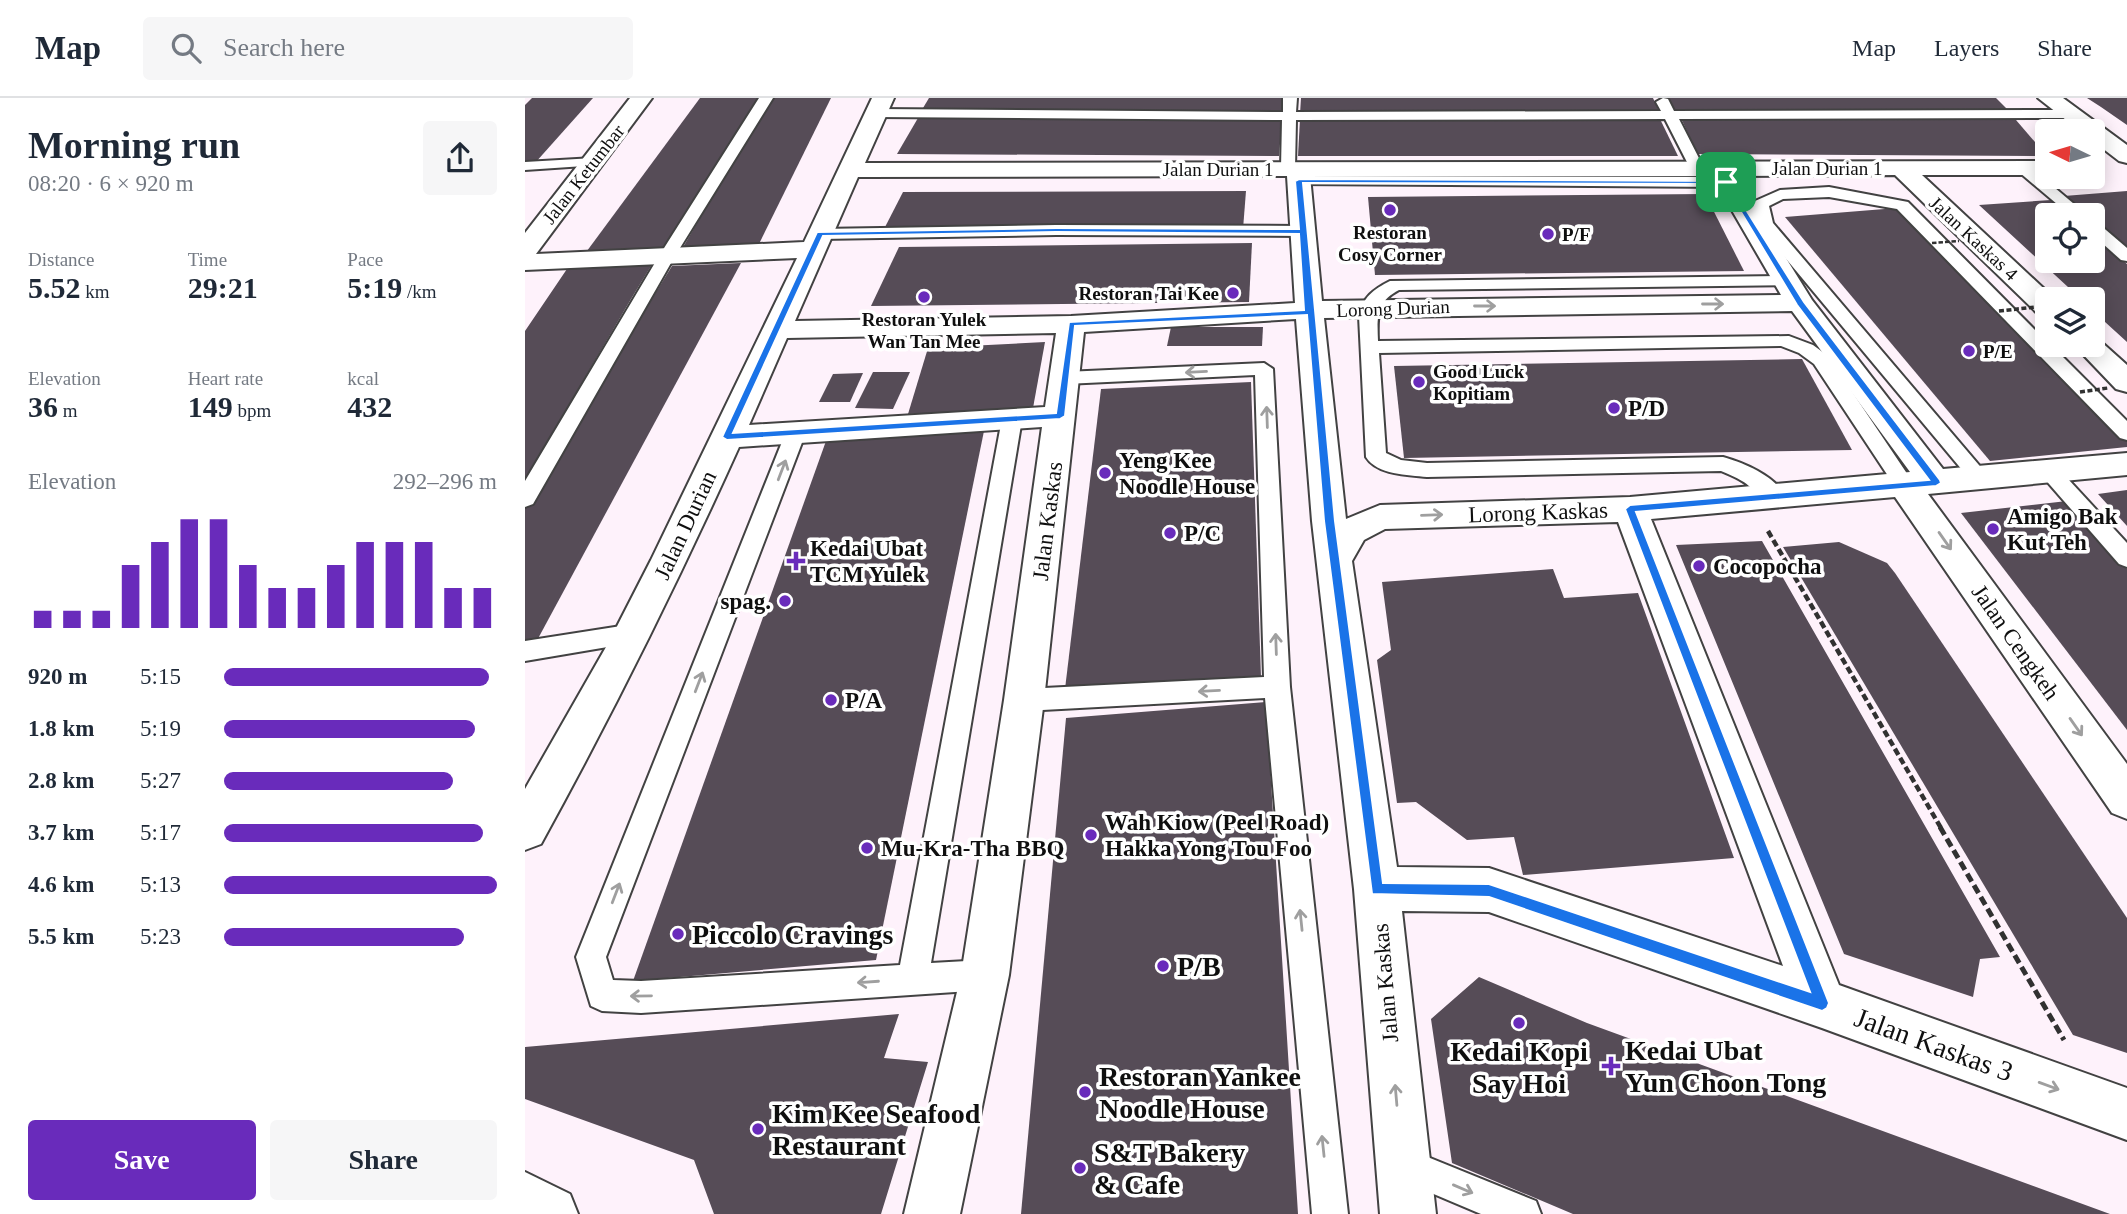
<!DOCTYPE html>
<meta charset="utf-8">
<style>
:root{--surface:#fff;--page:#f6f6f7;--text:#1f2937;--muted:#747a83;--line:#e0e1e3;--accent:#692bbb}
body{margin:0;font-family:"Times New Roman",serif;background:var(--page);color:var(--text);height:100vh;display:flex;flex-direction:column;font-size:26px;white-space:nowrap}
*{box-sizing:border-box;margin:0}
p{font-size:23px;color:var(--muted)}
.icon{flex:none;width:38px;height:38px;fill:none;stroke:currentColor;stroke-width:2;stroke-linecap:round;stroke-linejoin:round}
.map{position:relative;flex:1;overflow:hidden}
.side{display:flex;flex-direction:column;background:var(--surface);width:525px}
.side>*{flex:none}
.needle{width:46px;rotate:275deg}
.buttons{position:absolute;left:1510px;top:21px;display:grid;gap:14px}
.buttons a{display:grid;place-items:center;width:70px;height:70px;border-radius:7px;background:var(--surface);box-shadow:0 4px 18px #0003;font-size:35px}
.pin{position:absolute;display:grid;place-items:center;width:60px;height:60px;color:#fff;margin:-30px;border-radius:14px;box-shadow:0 4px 10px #0006}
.round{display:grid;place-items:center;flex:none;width:74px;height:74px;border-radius:7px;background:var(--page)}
.summary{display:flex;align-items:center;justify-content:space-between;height:119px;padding:0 28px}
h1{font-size:38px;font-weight:800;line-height:52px}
.stats{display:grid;grid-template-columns:repeat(3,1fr);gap:10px;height:119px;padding:7px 28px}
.stats div{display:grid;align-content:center}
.stats b{font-size:30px;font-weight:800}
.stats small{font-size:19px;font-weight:400}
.stats p{font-size:19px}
.chart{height:196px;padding:14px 28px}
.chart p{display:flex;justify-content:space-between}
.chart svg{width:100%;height:126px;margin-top:7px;stroke:var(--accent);stroke-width:6}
.button{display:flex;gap:14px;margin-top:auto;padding:14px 28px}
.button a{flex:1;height:80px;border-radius:7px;background:var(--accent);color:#fff;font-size:28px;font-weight:800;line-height:80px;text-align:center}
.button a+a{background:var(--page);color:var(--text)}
ul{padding:0 28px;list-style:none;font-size:23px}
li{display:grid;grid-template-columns:112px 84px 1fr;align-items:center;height:52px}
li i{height:18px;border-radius:9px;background:var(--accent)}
header{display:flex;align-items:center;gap:42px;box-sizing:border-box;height:98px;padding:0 35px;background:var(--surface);border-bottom:2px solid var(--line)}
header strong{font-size:33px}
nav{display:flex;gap:38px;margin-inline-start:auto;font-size:24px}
.search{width:490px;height:63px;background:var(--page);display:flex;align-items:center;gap:18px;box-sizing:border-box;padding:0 24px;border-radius:7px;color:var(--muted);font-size:26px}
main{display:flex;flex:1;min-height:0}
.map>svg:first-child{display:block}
.building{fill:#564c57}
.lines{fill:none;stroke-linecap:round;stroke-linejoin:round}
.service-casing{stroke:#424242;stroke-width:4}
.minor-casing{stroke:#424242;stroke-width:4}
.path-far1{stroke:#313131;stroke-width:4.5;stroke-dasharray:7 3.5;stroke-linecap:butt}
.path{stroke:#313131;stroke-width:5;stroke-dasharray:9 4.5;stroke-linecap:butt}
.service{fill:#fff;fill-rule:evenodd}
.minor{fill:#fff;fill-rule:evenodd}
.path-bridge-far1{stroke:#313131;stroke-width:2.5;stroke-dasharray:4.5 2;stroke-linecap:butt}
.path-bridge{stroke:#313131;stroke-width:3.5;stroke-dasharray:5 2.5;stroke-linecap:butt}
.oneway{stroke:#9f9f9f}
.route{fill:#1a73e8;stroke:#fff;stroke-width:2;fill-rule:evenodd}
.poi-dot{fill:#692bbb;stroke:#fff;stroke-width:2.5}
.labels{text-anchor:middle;stroke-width:7;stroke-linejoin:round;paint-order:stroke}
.far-street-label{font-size:19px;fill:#0f0f0f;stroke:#fff}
.far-poi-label{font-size:19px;font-weight:bold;fill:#0f0f0f;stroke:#fff;text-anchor:start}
.poi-label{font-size:23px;font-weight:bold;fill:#0f0f0f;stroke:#fff;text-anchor:start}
.street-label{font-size:23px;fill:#0f0f0f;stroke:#fff}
.near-poi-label{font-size:28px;font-weight:bold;fill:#0f0f0f;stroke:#fff;text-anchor:start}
.near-street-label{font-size:28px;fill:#0f0f0f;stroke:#fff}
</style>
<header>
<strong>Map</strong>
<div class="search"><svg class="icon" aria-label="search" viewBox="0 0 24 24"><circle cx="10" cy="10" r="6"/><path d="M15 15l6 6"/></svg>Search here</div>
<nav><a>Map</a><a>Layers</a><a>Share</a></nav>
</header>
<main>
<section class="side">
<div class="summary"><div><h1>Morning run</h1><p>08:20 · 6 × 920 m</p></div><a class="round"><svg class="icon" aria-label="share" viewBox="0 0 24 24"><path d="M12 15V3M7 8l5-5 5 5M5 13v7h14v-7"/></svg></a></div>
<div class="stats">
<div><p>Distance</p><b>5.52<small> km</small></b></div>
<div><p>Time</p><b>29:21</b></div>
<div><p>Pace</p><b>5:19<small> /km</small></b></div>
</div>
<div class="stats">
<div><p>Elevation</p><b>36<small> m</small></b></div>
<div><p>Heart rate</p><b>149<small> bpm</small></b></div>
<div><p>kcal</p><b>432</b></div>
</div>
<div class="chart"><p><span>Elevation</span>292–296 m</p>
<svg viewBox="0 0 160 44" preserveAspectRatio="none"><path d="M5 44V38M15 44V38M25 44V38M35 44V22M45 44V14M55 44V6M65 44V6M75 44V22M85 44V30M95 44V30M105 44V22M115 44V14M125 44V14M135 44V14M145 44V30M155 44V30"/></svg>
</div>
<ul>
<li><b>920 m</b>5:15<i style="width:97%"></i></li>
<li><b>1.8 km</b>5:19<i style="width:92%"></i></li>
<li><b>2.8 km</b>5:27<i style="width:84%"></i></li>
<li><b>3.7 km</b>5:17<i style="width:95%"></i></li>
<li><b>4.6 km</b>5:13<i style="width:100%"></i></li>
<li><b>5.5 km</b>5:23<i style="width:88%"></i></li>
</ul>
<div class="button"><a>Save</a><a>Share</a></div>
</section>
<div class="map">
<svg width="1602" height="1116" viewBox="0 0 1602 1116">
<rect width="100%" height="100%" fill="#fef2fb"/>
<g class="building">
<polygon points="7,0 68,0 10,65 0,66 0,7"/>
<polygon points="175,0 236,0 137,154 59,157"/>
<polygon points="245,0 306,0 231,152 154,156"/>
<polygon points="404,0 759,0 757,17 395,15"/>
<polygon points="776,0 1128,0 1135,15 775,16"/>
<polygon points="1144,0 1471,0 1485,14 1151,14"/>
<polygon points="1562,0 1602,0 1602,27 1576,9"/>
<polygon points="393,20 757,21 754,58 372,56"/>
<polygon points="1156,20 1491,22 1522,58 1172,56"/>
<polygon points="775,21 1135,21 1153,58 773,58"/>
<polygon points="721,93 718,131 358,133 378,94"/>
<polygon points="1602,93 1602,150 1568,122 1568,117 1562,117 1539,98"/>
<polygon points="1180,96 1219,173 850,177 843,99"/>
<polygon points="1526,102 1544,117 1522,117 1522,163 1568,163 1568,138 1602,166 1602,244 1568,213 1568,201 1556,201 1454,107"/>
<polygon points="1372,110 1602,342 1602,349 1465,363 1260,119"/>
<polygon points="727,145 724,204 346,208 374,149"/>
<polygon points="129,163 106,201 0,382 0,233 44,168"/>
<polygon points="216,165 9,548 0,549 0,407 147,168"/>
<polygon points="646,229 738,229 737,248 642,248"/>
<polygon points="520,244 508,310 383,316 403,250"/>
<polygon points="1277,261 1327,352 879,360 869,268"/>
<polygon points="348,274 385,274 368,311 330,310"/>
<polygon points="338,275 325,304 294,304 308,276"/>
<polygon points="726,284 736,579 540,591 576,291"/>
<polygon points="459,333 351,862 108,883 301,343"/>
<polygon points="1602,392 1602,428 1573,396"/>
<polygon points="1542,403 1602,471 1602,632 1436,415"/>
<polygon points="1237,443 1475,859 1455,861 1448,899 1319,856 1151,447"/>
<polygon points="1314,444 1362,465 1370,475 1602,820 1602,955 1548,937 1258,449"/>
<polygon points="1028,471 1039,500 1113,495 1209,760 998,777 989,739 942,742 891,704 872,705 852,562 866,552 857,484"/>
<polygon points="741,604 773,1116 496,1116 541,620"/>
<polygon points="954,879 1062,925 1585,1116 1048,1116 927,1065 906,921"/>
<polygon points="374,916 359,960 403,964 356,1116 189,1116 169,1062 0,1001 0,949"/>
</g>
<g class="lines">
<g class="service-casing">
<g id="service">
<polygon points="234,0 248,0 150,158 8,406 0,409 0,383 134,158"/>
<polygon points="758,0 772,0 771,14 1136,13 1131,4 1138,0 1143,1 1149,13 1546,12 1553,16 1546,20 1154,21 1179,70 1172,74 1165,70 1140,21 771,22 770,70 763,74 756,70 757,22 351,19 344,15 351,11 758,14"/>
<polygon points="69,60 76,64 74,67 0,72 0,64"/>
<polygon points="1499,67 1504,68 1562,117 1545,117 1494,74 1492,71"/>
<polygon points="774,78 1201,79 1209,84 1201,89 769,86 766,83 769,80"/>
<polygon points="1304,89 1383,104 1522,244 1522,247 1526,247 1602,323 1602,342 1595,340 1372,111 1304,99 1258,101 1244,108 1248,125 1465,380 1462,385 1455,387 1448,385 1232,126 1228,106 1230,103 1255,92"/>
<polygon points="1568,124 1574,126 1602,150 1602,163 1596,162 1568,137"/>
<polygon points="531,127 778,128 786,133 778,138 531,137 295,141 287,136 295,131"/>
<path d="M1261,178l9,5 -3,4 -393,5c-23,12 -22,27 -21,51l411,-5 24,9 15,11 84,125 4,5 -4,5 -7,2 -7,-2 -84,-127 -15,-11 -18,-7 -402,7 7,100 15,7 26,3 296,-6c21,6 50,18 62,38l-3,5c-18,6 -26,-11 -40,-19 -6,-4 -14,-7 -21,-10l-294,6c-19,-2 -50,-2 -61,-20l-7,-141c3,-18 15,-27 31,-35z"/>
<polygon points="739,265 748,271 765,589 823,1116 787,1116 740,600 499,613 490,610 486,602 490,594 499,591 739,579 730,277 540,286 533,284 530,280 533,276 540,274"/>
<polygon points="487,314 494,316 497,321 406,865 460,862 471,866 475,877 471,888 460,892 116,915 77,913 66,908 51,859 261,334 264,329 278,329 281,334 81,859 88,882 116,883 375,867 477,321 480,316"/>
<polygon points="1525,367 1532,369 1602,445 1602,469 1594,466 1518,379 1515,374 1518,369"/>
<polygon points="109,526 118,529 121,536 118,543 0,563 0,543"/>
<polygon points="878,1049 1011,1103 1016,1116 956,1116 866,1078 861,1066 866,1054"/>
</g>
</g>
<g class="minor-casing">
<g id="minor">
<path d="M105,0h22l-116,156 268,-12 68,-144h22l-29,65 1182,-2v14h-125l133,124h-8v16l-10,-2 -142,-138 -160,1 77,124 131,169 184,-16v22l-199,19 199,270v55l-15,-6 -217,-316 -244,22 188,466 288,103v52l-305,-112 -333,-116 -87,-1 34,303h-56l-26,-325 -42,-368 -16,-202 -212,13 -40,368 -35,275 -49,239h-56l57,-239 43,-275 38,-273 -303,20c-61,135 -127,268 -198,397l-16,6v-61l85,-149 41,-80 146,-302 -272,12v-37zM762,78l8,127 -224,13 -276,5 63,-144zM785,78h402l69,119 -459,6zM1267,213l118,161 -280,25 -250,8 -34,14 -22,-201zM531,235l-11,74 -296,18 38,-87zM1093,424l165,444 -294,-98 -92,-1 -45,-306 12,-21 21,-11z"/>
<polygon points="1513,0 1538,0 1602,47 1602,65 1594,63 1568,43 1568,33 1555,33"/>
<polygon points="1568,239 1573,241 1602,267 1602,294 1591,291 1549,247 1568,247"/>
<polygon points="0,1074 45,1096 53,1116 0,1116"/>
</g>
</g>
<polyline class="path-far1" points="1243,433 1416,730"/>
<polyline class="path" points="1415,729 1539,942"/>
<use href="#service" class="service"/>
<use href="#minor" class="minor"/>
<polyline class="path-bridge-far1" points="1407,145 1434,143"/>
<g class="path-bridge">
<polyline points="1474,213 1511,209"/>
<polyline points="1555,294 1583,290"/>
</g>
</g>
<defs><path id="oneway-shaft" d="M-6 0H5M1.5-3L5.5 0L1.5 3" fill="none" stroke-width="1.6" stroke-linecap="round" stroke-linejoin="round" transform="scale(1.75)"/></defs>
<g class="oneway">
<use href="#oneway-shaft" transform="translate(1188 206)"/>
<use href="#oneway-shaft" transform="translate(960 208)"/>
<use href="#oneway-shaft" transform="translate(671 274) rotate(177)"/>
<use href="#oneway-shaft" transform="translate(742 319) rotate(-92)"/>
<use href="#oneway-shaft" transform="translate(257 372) rotate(-69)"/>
<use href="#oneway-shaft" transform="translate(907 417) rotate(-2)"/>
<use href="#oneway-shaft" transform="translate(1420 443) rotate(55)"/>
<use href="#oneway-shaft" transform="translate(751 546) rotate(-92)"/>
<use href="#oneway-shaft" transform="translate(174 584) rotate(-69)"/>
<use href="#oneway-shaft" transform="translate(684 593) rotate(177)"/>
<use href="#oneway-shaft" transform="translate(1551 629) rotate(55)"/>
<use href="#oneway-shaft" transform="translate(91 795) rotate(-69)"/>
<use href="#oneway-shaft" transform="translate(776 822) rotate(-96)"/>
<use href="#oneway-shaft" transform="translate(343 884) rotate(176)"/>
<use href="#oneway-shaft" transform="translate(116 898) rotate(179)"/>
<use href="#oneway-shaft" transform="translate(1524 988) rotate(20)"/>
<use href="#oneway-shaft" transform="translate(871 997) rotate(-95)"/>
<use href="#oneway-shaft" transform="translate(798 1048) rotate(-96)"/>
<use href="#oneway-shaft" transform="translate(938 1091) rotate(23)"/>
</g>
<path class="route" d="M774,81l429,2 76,121 136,178 1,3 -5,3 -300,26 193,491 -2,5 -5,3 -333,-114 -117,-3 -48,-373 -17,-206 -232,11 -10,90 -5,3 -333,21 -5,-3 95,-205 239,-4 243,1 -4,-48zM778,85l421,1 73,121 132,175 -299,25 -5,4 185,483 -321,-108 -106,-1 -48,-362zM531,134l243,2 5,76 -235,12 -13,91 -323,20 90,-197z"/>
<g class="poi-dot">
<circle cx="865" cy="112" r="7"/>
<circle cx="1023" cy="136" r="7"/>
<circle cx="708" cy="195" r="7"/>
<circle cx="399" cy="199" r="7"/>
<circle cx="1444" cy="253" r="7"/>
<circle cx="894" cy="284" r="7"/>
<circle cx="1089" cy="310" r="7"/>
<circle cx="580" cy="375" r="7"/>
<circle cx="1468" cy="431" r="7"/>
<circle cx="645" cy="435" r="7"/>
<path d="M267.5 452.5h7v7h7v7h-7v7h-7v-7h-7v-7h7z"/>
<circle cx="1174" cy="468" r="7"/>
<circle cx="260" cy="503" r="7"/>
<circle cx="306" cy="602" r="7"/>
<circle cx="566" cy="737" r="7"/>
<circle cx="342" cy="750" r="7"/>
<circle cx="153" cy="836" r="7"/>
<circle cx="638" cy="868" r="7"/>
<circle cx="994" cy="925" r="7"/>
<path d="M1082.5 957.5h7v7h7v7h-7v7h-7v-7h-7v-7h7z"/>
<circle cx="560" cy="994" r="7"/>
<circle cx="233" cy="1031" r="7"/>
<circle cx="555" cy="1070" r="7"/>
</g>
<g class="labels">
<g class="far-street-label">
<text x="1302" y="77">Jalan Durian 1</text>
<text x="693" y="78">Jalan Durian 1</text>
<text transform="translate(58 76) rotate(-52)" y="7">Jalan Ketumbar</text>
<text transform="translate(1449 140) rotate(43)" y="7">Jalan Kaskas 4</text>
<text transform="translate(868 210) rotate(-2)" y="7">Lorong Durian</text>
</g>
<g class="far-poi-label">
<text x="865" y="141" text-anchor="middle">Restoran<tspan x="865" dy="22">Cosy Corner</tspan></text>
<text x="1037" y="143">P/F</text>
<text x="694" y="202" text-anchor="end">Restoran Tai Kee</text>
<text x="399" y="228" text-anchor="middle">Restoran Yulek<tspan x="399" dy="22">Wan Tan Mee</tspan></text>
<text x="1458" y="260">P/E</text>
<text x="908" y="280">Good Luck<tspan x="908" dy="22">Kopitiam</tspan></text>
</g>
<g class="poi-label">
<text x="1103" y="318">P/D</text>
<text x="594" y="370">Yeng Kee<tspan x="594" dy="26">Noodle House</tspan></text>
<text x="1482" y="426">Amigo Bak<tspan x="1482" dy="26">Kut Teh</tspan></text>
<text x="659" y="443">P/C</text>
<text x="285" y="458">Kedai Ubat<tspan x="285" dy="26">TCM Yulek</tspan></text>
<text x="1188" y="476">Cocopocha</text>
<text x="246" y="511" text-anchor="end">spag.</text>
<text x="320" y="610">P/A</text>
<text x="580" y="732">Wah Kiow (Peel Road)<tspan x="580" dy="26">Hakka Yong Tou Foo</tspan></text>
<text x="356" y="758">Mu-Kra-Tha BBQ</text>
</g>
<g class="street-label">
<text transform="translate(1013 414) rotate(-2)" y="8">Lorong Kaskas</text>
<text transform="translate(522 423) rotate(-83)" y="8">Jalan Kaskas</text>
<text transform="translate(160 427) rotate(-65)" y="8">Jalan Durian</text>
<text transform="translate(1491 544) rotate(55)" y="8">Jalan Cengkeh</text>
<text transform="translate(860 885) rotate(-95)" y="8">Jalan Kaskas</text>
</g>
<g class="near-poi-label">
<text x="167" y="846">Piccolo Cravings</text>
<text x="652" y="878">P/B</text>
<text x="1100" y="962">Kedai Ubat<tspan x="1100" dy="32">Yun Choon Tong</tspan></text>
<text x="994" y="963" text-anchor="middle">Kedai Kopi<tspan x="994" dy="32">Say Hoi</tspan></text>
<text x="574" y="988">Restoran Yankee<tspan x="574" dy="32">Noodle House</tspan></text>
<text x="247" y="1025">Kim Kee Seafood<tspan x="247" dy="32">Restaurant</tspan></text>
<text x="569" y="1064">S&amp;T Bakery<tspan x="569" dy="32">&amp; Cafe</tspan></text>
</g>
<g class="near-street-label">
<text transform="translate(1409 946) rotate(20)" y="10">Jalan Kaskas 3</text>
</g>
</g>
</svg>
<div class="buttons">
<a><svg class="needle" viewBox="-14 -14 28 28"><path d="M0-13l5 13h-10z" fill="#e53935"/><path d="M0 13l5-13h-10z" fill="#747a83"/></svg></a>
<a><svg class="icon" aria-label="locate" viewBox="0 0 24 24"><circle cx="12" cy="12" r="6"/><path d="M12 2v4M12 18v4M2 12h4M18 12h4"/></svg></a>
<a><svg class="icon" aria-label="layers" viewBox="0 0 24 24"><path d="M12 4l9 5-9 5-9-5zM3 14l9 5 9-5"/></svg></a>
</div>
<div class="pin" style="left:1201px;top:84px;background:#1e9e55"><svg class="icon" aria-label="arrive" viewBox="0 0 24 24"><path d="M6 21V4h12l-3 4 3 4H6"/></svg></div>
</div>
</main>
